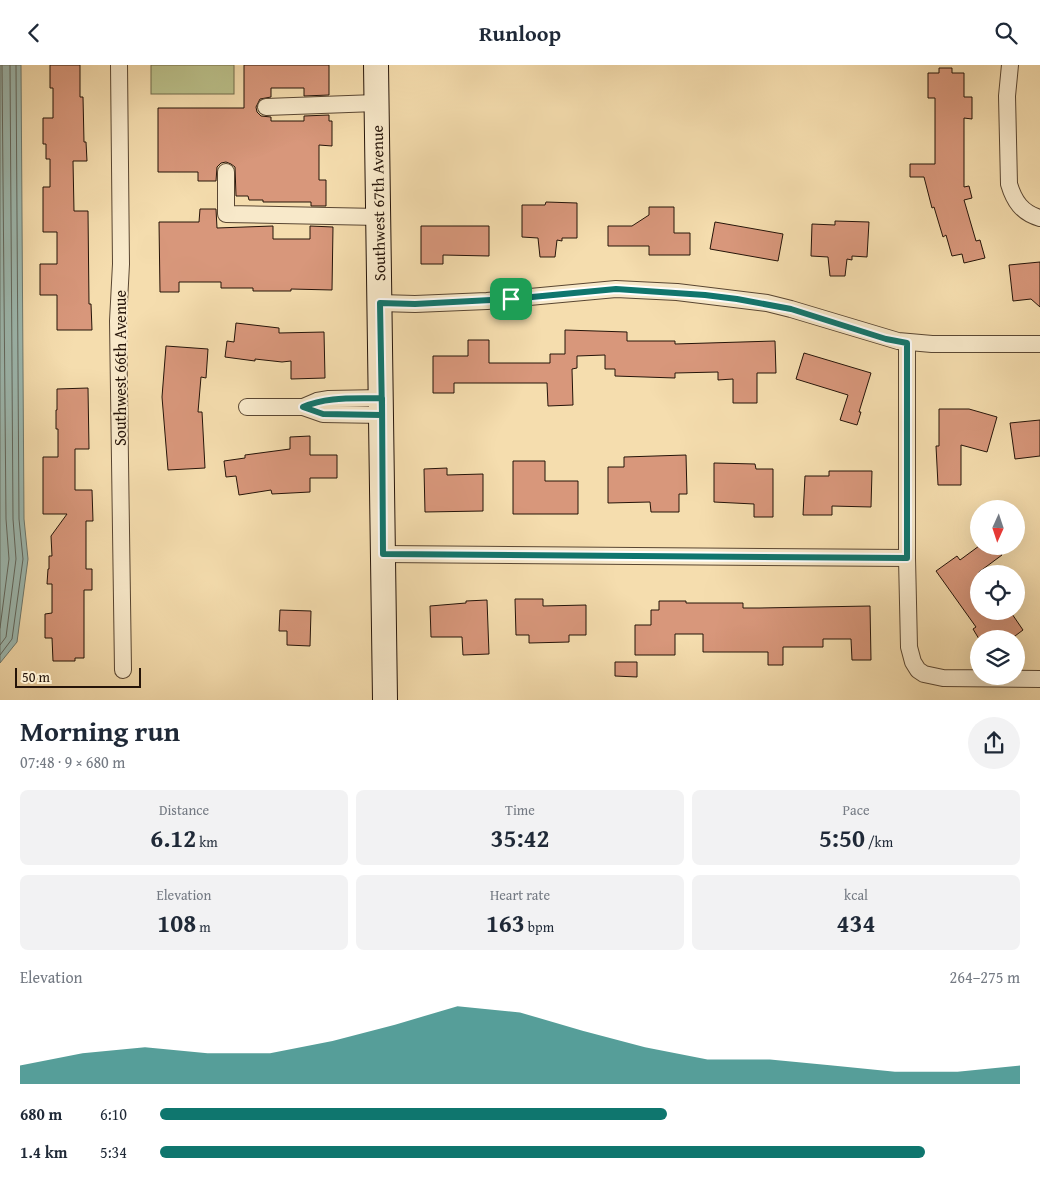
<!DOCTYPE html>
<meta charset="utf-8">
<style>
:root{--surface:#fff;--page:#f2f2f3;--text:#1f2937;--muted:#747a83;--accent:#0f766e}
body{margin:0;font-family:"Gentium Book Plus",serif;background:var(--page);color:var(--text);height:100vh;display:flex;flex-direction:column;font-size:19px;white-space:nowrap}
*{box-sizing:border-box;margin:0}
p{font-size:16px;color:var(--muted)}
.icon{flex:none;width:28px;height:28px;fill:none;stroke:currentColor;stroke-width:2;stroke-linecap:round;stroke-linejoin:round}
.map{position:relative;height:635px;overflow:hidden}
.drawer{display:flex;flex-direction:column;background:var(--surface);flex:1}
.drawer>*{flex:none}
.needle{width:32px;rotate:183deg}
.controls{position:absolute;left:970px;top:435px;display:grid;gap:10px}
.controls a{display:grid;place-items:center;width:55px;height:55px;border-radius:50%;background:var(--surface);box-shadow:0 5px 20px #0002;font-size:25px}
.scale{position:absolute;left:15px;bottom:12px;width:126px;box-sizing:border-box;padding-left:5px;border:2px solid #251409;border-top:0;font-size:14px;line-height:18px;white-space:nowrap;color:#251409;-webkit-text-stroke:4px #f8e9ca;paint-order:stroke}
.pin{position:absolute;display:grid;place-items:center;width:42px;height:42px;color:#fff;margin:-21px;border-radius:10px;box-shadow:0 2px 8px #0006}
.round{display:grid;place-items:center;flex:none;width:52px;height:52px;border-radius:26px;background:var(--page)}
.headline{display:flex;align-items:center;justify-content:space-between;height:85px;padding:0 20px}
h1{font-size:28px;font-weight:600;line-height:38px}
.metrics{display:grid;grid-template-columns:repeat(3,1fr);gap:8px;height:85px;padding:5px 20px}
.metrics div{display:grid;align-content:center;border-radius:8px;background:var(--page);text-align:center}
.metrics b{font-size:25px;font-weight:600}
.metrics small{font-size:14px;font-weight:400}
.metrics p{font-size:14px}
.chart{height:140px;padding:10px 20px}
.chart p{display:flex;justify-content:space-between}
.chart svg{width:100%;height:90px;margin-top:5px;fill:var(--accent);opacity:.7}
ul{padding:0 20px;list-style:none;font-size:16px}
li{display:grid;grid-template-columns:80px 60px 1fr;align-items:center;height:38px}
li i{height:12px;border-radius:6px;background:var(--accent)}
header{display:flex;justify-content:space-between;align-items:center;height:65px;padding:0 20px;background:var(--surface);font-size:22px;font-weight:600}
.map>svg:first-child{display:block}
.green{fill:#bbc18b;stroke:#706a4a}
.water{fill:#9dbab2;stroke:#6d786e}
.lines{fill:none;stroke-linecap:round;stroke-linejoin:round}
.shore{stroke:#61675e;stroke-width:1}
.building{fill:#d8977b;stroke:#251409}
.minor-casing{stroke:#594632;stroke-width:18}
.secondary-casing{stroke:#251409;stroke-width:26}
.minor{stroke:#f8e9ca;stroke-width:16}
.secondary{stroke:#f8e9ca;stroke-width:24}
.route-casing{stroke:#fff;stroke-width:10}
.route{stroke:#0f766e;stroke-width:6}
.labels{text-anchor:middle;stroke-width:4;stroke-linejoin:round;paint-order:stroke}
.street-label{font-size:16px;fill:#251409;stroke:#f8e9ca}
</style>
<header><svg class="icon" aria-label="back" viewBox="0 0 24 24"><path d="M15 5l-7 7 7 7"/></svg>Runloop<svg class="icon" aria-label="search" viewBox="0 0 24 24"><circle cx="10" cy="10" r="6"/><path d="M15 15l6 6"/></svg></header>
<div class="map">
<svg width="1040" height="635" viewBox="0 0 1040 635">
<rect width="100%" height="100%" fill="#f5ddae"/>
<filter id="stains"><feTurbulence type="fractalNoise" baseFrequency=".004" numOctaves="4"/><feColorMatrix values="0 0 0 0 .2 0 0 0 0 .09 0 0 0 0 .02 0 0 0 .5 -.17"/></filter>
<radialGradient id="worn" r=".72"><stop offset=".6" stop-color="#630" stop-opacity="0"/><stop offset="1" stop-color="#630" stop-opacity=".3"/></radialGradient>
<rect class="green" x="151" y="0" width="83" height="29"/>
<polygon class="water" points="0,0 21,0 24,454 28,494 17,577 0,598"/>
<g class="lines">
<g class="shore">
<polyline points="0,563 9,494 6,454 2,0"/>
<polyline points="0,580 6,572 16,494 13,454 10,0"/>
<polyline points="0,590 12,574 23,494 19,454 16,0"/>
</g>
</g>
<g class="building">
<polygon points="50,0 80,0 80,32 83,32 84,77 86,77 87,96 73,96 74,146 88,146 89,239 91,239 92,265 57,265 57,230 40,230 40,199 57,199 57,167 43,167 43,122 50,122 50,94 46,94 46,79 43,79 43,53 53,53 53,23 50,23"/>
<polygon points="244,0 329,0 329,30 304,31 304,23 271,23 271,32 260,34 256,42 257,47 261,51 271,52 271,56 304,56 304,51 329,50 329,56 332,56 332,81 319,80 319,115 326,115 326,141 311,141 311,137 263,137 263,135 249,135 248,131 236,131 235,102 231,99 226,97 221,98 217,102 216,116 198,116 198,107 158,107 158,43 244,43"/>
<polygon points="939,3 952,3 952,8 964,8 964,32 972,32 972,54 964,53 964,122 969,121 972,133 964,135 976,176 980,175 985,193 964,198 962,189 952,191 946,170 943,172 934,142 932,143 924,112 910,112 910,99 935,99 935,33 928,33 928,8 939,8"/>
<polygon points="546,137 577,138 577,173 562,173 562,176 557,175 555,192 540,192 538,173 522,172 522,140 545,140"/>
<polygon points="649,142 674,142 674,168 690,168 690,190 649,190 649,181 608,181 608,161 632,161 649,150"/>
<polygon points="200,144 216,144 217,163 273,161 273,174 310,174 310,161 333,162 332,225 291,224 291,226 253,226 253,223 221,223 221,217 179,217 179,227 160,227 159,157 199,157"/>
<polygon points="835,156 869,157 867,192 852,191 852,195 847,194 845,211 830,211 828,192 811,191 812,159 835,160"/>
<polygon points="715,157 783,169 778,196 710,184"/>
<polygon points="421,161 489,161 489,191 443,190 443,199 421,199"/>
<polygon points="1040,197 1040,242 1031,234 1013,236 1009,200"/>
<polygon points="236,258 279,263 279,268 324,267 325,313 291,314 291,296 282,297 255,294 255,296 225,292 227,276 234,277"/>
<polygon points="565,265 627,267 627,276 675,276 675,279 775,276 776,308 757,308 757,338 733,338 733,314 718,315 718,307 675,308 675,313 615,311 615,304 605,304 605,290 577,291 577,303 572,304 573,340 548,341 547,318 454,318 454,328 433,328 433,291 468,291 468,275 489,275 489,298 550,298 550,289 565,289"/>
<polygon points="166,281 208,284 206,313 201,312 198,347 202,347 205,403 168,405 162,332"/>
<polygon points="804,288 871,308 859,347 861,347 857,360 840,355 848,330 796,314"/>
<polygon points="88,323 89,384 75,384 75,425 92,425 93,456 86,456 86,504 92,504 92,525 84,525 84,593 75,593 75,596 53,596 52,573 45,573 45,549 52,548 52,519 47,519 48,504 49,504 49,491 52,491 51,471 67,449 43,449 43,392 58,392 58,364 56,364 56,345 57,345 57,324"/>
<polygon points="939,344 969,344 997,352 987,387 961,380 961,420 938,420 936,381 939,381"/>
<polygon points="1040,355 1040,391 1015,394 1010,358"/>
<polygon points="310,371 310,390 337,390 337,413 310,413 310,427 272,429 271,425 239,430 236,411 226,412 224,396 245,393 245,390 290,384 290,372"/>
<polygon points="686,390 687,429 679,429 679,447 651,447 650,437 608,438 608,402 624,402 624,392"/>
<polygon points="513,396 545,396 545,416 578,416 578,449 513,449"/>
<polygon points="714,398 755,399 756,404 773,404 773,452 754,452 754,439 714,437"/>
<polygon points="447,403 447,410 483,409 483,446 425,447 424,404"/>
<polygon points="829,406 872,406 871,442 832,441 832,450 803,450 805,411 829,411"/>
<polygon points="979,481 996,481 1002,490 979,507 979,546 1010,546 1023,565 1011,574 979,574 973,564 976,562 936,506 957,491 960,495"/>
<polygon points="515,534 543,534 543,541 586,540 586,570 569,570 569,577 529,578 529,570 516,570"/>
<polygon points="487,535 489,589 463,590 462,572 431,572 430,541 466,538 466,536"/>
<polygon points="659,536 686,536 686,538 743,538 743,543 760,543 870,541 871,595 852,595 851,574 823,574 823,582 783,582 783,600 768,600 768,587 703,587 703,569 675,569 675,590 635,590 635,560 651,560 651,545 659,545"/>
<polygon points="280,545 311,546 310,581 287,580 287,566 279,566"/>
<polygon points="615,597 637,597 637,612 615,611"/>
</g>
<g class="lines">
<g class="minor-casing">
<g id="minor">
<polyline points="119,0 121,199 118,256 123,605"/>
<path d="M1010,0l-3,31 2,88c5,17 13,29 31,34"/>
<polyline points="266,42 376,38"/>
<polyline points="226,107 226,149 379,152"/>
<polyline points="380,238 415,239 487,236 616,224 677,227 767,238 791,244 898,276 932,279 1040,279"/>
<polyline points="907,278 907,493 909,582 913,597 918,605 924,609 943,613 1040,614"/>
<polyline points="247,342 303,342 317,336 329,334 381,333"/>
<polyline points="303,342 323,349 382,350"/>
<polyline points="383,489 907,493"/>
</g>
</g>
<g class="secondary-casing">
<polyline id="secondary" points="376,0 385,635"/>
</g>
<use href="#minor" class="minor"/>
<use href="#secondary" class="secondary"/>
</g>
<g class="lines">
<g class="route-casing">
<path id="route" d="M511,234l-96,5 -35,-1 2,112 -59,-1 -20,-7c25,-11 52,-8 79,-9l1,156 524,4v-215l-21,-4 -95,-30 -54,-10 -32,-4 -89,-6 -105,10"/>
</g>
<use href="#route" class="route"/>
</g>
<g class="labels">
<g class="street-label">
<text transform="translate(378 138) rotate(-91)" y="6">Southwest 67th Avenue</text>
<text transform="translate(120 303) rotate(-90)" y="6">Southwest 66th Avenue</text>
</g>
</g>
<rect width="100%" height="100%" filter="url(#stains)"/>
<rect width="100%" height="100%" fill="url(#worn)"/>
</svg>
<div class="controls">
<a><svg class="needle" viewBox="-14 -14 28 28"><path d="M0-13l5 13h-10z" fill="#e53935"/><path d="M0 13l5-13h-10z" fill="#747a83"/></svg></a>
<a><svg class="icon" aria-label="locate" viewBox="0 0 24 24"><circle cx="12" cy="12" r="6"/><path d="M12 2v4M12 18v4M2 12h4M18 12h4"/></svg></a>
<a><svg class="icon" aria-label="layers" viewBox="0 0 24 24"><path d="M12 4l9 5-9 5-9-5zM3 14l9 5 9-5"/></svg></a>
</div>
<div class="scale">50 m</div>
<div class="pin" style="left:511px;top:234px;background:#1e9e55"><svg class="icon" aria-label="arrive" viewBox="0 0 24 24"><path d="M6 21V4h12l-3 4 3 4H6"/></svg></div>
</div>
<section class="drawer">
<div class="headline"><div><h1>Morning run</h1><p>07:48 · 9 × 680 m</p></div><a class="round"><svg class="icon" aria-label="share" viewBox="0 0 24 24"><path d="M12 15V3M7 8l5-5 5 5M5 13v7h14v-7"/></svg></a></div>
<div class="metrics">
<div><p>Distance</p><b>6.12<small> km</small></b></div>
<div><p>Time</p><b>35:42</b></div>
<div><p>Pace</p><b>5:50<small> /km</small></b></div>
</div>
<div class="metrics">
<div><p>Elevation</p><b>108<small> m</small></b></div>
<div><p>Heart rate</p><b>163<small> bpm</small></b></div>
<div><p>kcal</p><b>434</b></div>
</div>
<div class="chart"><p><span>Elevation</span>264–275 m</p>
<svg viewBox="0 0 160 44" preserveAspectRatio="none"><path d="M0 44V35L10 29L20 26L30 29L40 29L50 23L60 15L70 6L80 9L90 18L100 26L110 32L120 32L130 35L140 38L150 38L160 35V44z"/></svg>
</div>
<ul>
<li><b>680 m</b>6:10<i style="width:59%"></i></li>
<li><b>1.4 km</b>5:34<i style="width:89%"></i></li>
</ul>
</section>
